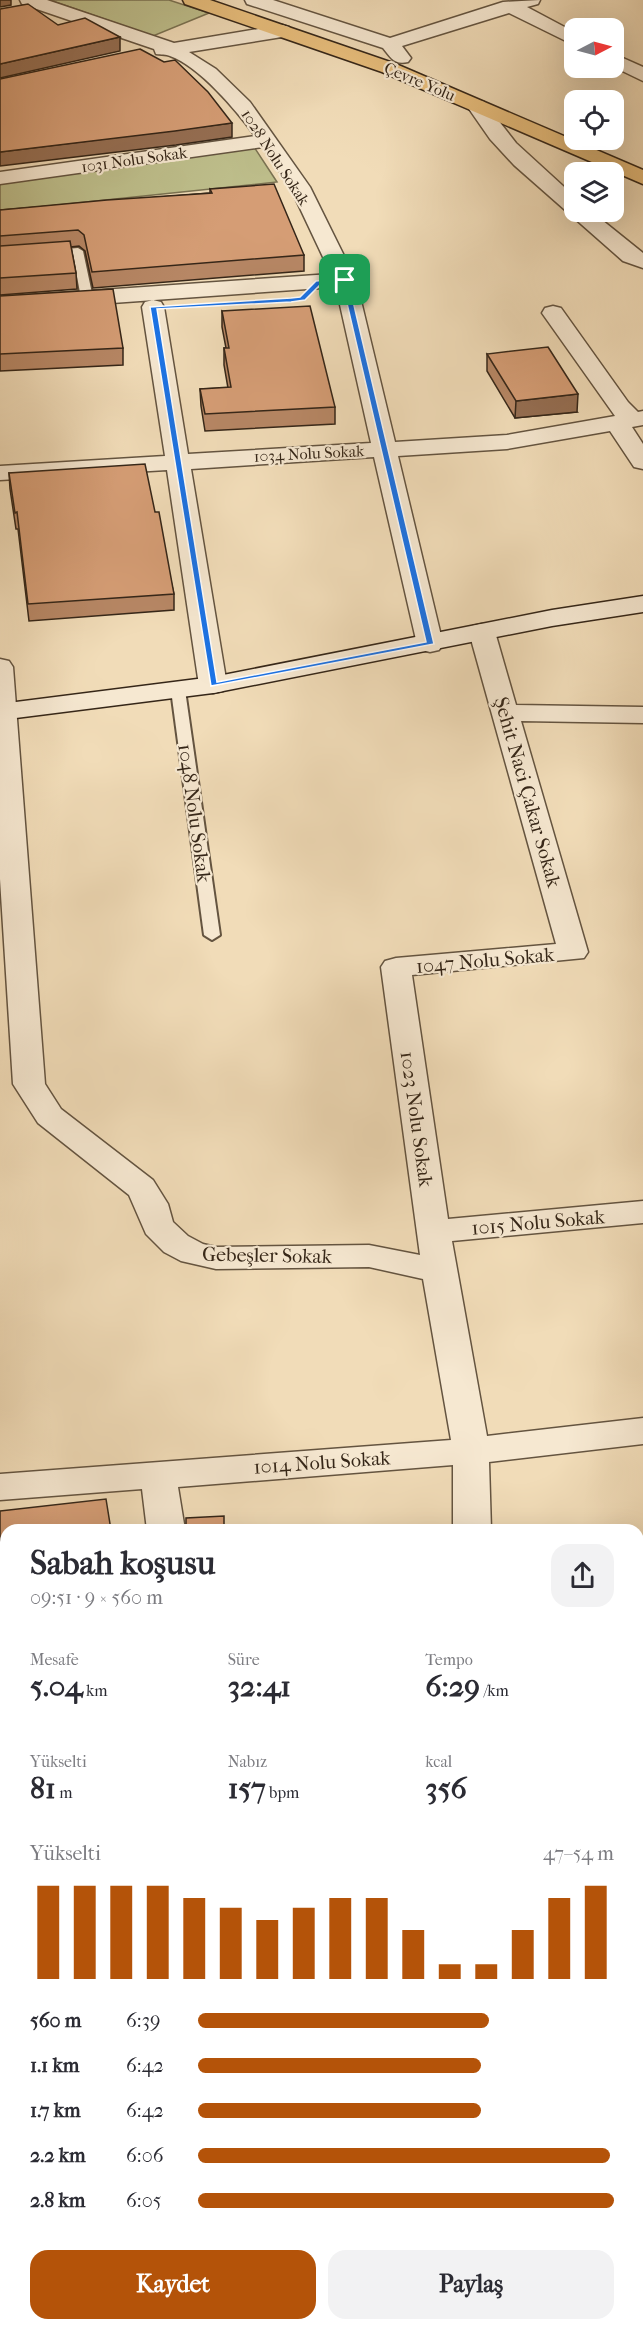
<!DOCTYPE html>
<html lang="tr">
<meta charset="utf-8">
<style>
:root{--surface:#fff;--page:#f2f2f3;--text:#2b2b33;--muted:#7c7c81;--accent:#b45309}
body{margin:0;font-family:"IM FELL French Canon",serif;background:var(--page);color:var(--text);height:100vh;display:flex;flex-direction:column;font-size:22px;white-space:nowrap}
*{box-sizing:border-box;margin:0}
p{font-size:20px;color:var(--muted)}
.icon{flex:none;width:33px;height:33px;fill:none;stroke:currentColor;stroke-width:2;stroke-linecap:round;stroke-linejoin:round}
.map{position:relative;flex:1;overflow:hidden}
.panel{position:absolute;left:0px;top:1524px;width:644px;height:807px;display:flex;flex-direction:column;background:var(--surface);border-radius:18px 18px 0 0;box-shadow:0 6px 24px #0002}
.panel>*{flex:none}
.needle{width:39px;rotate:84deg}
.tools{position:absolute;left:564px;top:18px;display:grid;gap:12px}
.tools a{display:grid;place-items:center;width:60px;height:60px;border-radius:12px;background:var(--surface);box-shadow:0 6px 24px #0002;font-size:30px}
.pin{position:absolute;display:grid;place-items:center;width:51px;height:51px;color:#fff;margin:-26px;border-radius:12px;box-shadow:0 3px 9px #0006}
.round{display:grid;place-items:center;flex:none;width:63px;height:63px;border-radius:18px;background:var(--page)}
.summary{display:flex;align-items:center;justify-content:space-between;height:102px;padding:0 30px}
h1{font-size:33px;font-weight:700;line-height:45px}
.metrics{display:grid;grid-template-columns:repeat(3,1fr);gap:9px;height:102px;padding:6px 30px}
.metrics div{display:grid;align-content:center}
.metrics b{font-size:30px;font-weight:700}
.metrics small{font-size:16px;font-weight:400}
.metrics p{font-size:16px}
.chart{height:168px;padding:12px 30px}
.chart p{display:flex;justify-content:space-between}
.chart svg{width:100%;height:108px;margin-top:6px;stroke:var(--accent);stroke-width:6}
.primary-button{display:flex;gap:12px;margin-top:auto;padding:12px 30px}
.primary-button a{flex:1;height:69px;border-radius:18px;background:var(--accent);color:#fff;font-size:24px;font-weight:700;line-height:69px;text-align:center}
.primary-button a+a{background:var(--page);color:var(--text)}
ul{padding:0 30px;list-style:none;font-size:20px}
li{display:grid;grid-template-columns:96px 72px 1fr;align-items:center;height:45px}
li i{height:15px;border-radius:8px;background:var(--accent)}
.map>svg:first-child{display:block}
.green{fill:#bebf8c;stroke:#7a7252;stroke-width:1.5}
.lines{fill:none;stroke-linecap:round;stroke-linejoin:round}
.lane-casing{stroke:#645440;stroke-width:4}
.street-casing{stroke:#645440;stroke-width:3}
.secondary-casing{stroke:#352618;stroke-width:3}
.primary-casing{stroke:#352618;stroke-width:3}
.lane{fill:#f6e8d1;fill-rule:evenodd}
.street{fill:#f6e8d1;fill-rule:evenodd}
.secondary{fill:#f6e8d1;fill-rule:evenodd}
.primary{fill:#e8be7c;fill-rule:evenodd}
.wall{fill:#b78765;stroke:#352618;stroke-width:1.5}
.shaded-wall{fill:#956e52;stroke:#352618;stroke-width:1.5}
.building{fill:#d59d75;stroke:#352618;stroke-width:1.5}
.route{fill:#1a73e8;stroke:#fff;stroke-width:1.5;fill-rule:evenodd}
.labels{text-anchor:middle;stroke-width:4.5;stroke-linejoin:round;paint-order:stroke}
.far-street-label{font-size:16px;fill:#352618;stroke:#f6e8d1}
.street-label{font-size:20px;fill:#352618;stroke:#f6e8d1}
</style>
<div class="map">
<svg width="643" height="2331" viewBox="0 0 643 2331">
<rect width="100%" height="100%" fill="#f1dcb8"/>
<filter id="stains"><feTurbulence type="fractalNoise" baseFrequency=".00333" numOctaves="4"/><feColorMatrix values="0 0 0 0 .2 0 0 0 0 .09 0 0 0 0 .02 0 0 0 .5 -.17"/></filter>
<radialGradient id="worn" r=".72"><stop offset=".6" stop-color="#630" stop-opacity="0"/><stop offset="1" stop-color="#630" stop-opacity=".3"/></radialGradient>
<g class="green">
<polygon points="50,0 169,0 209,13 153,36"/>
<polygon points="254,147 277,182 0,211 0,182"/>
</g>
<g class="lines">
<g class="lane-casing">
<g id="lane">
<polygon points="78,248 83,251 93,298 87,301 81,298 73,255 52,256 47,253 52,250"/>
<polygon points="178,686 185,690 220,935 212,940 204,935 171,690"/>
</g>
</g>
<g class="street-casing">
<g id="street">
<path d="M20,0h27l127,43 108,-18 7,2 2,4 -2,4 -7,2 -93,15 27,17 34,33 60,85 46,93 39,162 112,-7 108,-19 -73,-103 3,-5 8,-2 8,2 67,94 10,10 5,-1v14l-11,2 11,17v25l-9,-2 -24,-36 -103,18 -109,7 45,188 -4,6 -9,2 -9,-2 -4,-6 -43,-187 -183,12 36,216 -4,6 -10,2 -10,-2 -4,-6 -32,-215 -167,10v-14l165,-10 -23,-149 3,-5 8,-2 8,2 3,5 24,147 183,-11 -35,-156 -336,24v-14l331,-23 -41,-87 -27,-40 -263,37v-12l255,-36c-18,-25 -56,-70 -85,-80 -4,-2 -9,-1 -14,-2l-2,-5 -132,-45z"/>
<path d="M245,0h28l117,38 113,-36 37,-2 -2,4 -11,3 47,25v13l-65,-32 -107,33 9,12 -3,4c-14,3 -17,-4 -25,-14l-136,-44z"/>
<polygon points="614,54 643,67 643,81 614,67"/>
<polygon points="477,100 484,102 516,143 574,196 574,212 592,212 643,253 643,268 623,261 514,165 490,139 467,106 470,102"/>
<polygon points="482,624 491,626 495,632 516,705 643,707 643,723 521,721 588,952 584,958 412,975 448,1219 643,1201 643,1223 452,1241 487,1436 643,1418 643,1444 489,1462 491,1530 453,1530 453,1465 178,1487 185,1530 147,1530 142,1489 0,1500 0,1474 451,1440 423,1279 369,1267 216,1269 181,1261 164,1252 146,1234 129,1195 38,1123 13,1084 0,879 0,659 9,661 13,667 45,1084 61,1109 153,1180 168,1204 173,1222 188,1236 203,1244 216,1247 369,1245 420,1255 381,967 385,961 396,958 556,944 469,632 473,626"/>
<rect x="0" y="1850" width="6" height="34"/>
<polygon points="6,2062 6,2100 0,2101 0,2063"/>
<polygon points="638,2121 643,2123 643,2177 638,2175"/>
</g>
</g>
<g class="secondary-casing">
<polygon id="secondary" points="643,596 643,612 552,626 213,693 0,720 0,704 213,677 552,610"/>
</g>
<g class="primary-casing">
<polygon id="primary" points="183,0 210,0 396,64 643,170 643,184 382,72 185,4"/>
</g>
<use href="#lane" class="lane"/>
<use href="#street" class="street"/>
<use href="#secondary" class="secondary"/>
<use href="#primary" class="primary"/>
</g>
<g class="wall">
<polygon points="210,189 304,255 304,271 93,288 85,251 79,246 71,247 76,273 77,289 0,295 0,210 210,193"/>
<polygon points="0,296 123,348 123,365 0,371"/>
<polygon points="222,311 335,407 335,424 205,431 201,406 200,389 228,388 224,365 224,348 226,348 222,327"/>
<polygon points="487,354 577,412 515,418 487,371"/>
<polygon points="9,473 155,512 174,594 174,610 29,621 18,529 16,529 10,489"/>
<polygon points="0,1511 6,1530 6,1811 0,1812"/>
<rect x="0" y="1882" width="6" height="162"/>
</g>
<g class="shaded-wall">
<polygon points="0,0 11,0 11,5 0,7"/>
<polygon points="120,37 120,51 0,78 0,64"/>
<polygon points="232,123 232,137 176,145 0,166 0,152"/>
<polygon points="578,394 577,412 515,418 516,401"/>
</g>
<g class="building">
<polygon points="28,4 58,25 85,18 120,37 0,64 0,9"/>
<polygon points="140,49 164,62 175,60 208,92 232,123 175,131 0,152 0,79"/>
<polygon points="274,184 304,255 92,272 84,235 78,230 0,236 0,210 107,200 212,193 210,189"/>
<polygon points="70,241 76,273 0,278 0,246"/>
<polygon points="113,289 123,348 0,354 0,296"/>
<polygon points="310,306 335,407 205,414 200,389 231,387 224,348 229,348 222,311"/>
<polygon points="548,347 578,394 516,401 487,354"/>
<polygon points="145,464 155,512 159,512 174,594 28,604 17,512 15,513 9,473"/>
<polygon points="106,1499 111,1530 6,1530 6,1786 0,1787 0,1511"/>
<polygon points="224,1516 224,1530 186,1530 186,1518"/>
<rect x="0" y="1882" width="6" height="137"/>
</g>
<path class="route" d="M345,278l3,2 86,364 -223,42 -61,-379 141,-9 9,-1 16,-16zM342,282l84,360 -209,40 -60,-373 134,-7 14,-2 16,-16z"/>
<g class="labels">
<g class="far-street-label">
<text transform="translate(420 81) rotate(23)" y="6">Çevre Yolu</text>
<text transform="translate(276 157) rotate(57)" y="6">1028 Nolu Sokak</text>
<text transform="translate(134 159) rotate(-8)" y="6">1031 Nolu Sokak</text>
<text transform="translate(309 453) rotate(-3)" y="6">1034 Nolu Sokak</text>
</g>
<g class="street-label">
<text transform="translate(528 792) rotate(74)" y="7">Şehit Naci Çakar Sokak</text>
<text transform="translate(195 813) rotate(82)" y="7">1048 Nolu Sokak</text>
<text transform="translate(485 960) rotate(-5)" y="7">1047 Nolu Sokak</text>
<text transform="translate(417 1119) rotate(82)" y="7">1023 Nolu Sokak</text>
<text transform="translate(538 1222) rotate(-5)" y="7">1015 Nolu Sokak</text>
<text transform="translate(267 1255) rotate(1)" y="7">Gebeşler Sokak</text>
<text transform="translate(322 1462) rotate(-4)" y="7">1014 Nolu Sokak</text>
</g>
</g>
<rect width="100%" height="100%" filter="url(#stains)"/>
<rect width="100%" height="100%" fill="url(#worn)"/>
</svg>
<div class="tools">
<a><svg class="needle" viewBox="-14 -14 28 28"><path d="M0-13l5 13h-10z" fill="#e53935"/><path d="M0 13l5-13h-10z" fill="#7c7c81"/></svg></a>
<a><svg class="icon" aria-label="locate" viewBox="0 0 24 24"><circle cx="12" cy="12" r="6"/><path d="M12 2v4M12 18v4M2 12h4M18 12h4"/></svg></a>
<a><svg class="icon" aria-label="layers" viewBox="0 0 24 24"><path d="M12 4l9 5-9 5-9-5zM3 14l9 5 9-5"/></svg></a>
</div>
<div class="pin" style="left:345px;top:280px;background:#1e9e55"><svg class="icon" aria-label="arrive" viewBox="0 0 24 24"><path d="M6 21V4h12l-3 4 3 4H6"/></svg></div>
<section class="panel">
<div class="summary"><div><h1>Sabah koşusu</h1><p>09:51 · 9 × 560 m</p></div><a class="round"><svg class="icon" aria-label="share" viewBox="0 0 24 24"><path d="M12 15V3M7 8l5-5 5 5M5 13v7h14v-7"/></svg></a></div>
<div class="metrics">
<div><p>Mesafe</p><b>5.04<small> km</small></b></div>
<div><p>Süre</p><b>32:41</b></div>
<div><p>Tempo</p><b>6:29<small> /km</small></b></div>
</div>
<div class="metrics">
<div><p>Yükselti</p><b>81<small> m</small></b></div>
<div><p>Nabız</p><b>157<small> bpm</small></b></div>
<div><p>kcal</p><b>356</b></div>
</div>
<div class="chart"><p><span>Yükselti</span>47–54 m</p>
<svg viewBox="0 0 160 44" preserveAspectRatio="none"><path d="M5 44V6M15 44V6M25 44V6M35 44V6M45 44V11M55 44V15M65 44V20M75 44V15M85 44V11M95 44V11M105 44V24M115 44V38M125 44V38M135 44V24M145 44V11M155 44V6"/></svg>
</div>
<ul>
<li><b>560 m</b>6:39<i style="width:70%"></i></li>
<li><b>1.1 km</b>6:42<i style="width:68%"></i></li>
<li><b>1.7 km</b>6:42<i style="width:68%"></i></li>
<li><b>2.2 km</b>6:06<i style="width:99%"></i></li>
<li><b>2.8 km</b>6:05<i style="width:100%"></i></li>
</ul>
<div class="primary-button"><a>Kaydet</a><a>Paylaş</a></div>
</section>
</div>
